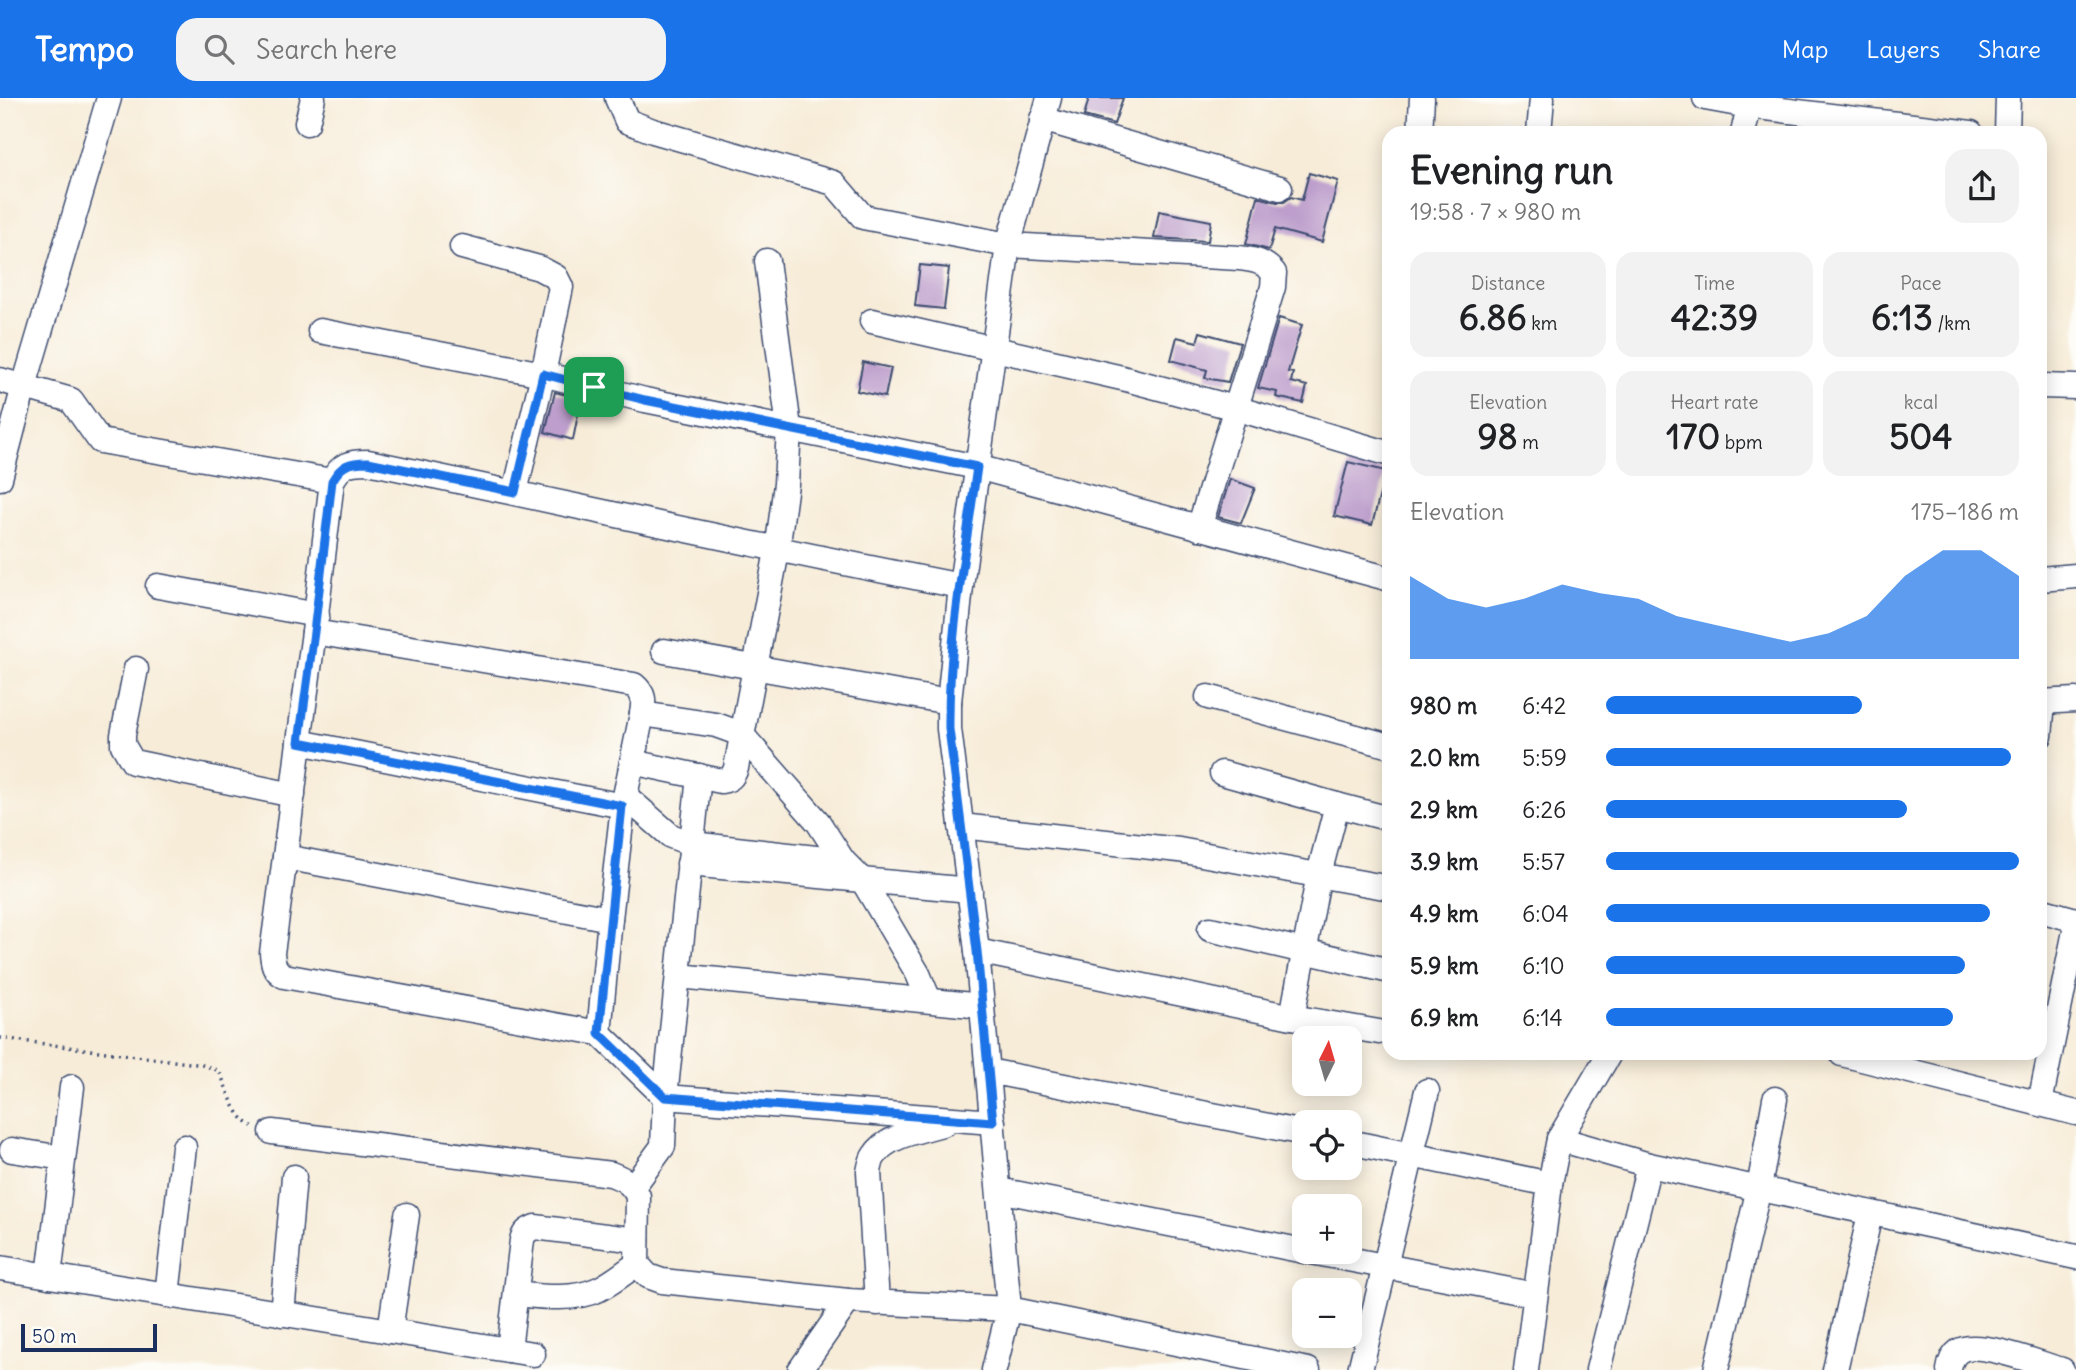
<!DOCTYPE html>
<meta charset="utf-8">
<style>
:root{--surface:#fff;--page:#f2f2f2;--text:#202124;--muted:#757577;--accent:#1a73e8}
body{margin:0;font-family:Delius,sans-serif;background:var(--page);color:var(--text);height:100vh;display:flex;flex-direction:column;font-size:26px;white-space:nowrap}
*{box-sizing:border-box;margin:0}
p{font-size:23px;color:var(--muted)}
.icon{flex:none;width:38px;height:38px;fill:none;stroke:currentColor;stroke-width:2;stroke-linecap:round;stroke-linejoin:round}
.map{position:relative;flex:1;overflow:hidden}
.panel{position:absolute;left:1382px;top:28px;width:665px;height:934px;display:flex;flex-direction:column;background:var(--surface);border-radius:21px;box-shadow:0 4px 18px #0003}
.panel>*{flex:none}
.needle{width:46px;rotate:5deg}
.tools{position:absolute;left:1292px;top:928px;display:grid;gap:14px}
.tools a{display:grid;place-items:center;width:70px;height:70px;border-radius:14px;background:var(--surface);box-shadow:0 4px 18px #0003;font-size:35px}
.scale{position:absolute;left:21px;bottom:18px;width:136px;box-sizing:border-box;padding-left:7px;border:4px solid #1b2f5e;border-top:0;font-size:19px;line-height:24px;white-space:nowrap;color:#1b2f5e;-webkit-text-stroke:5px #fdfcf7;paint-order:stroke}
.pin{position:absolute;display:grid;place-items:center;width:60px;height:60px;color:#fff;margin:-30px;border-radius:14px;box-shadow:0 4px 10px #0006}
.round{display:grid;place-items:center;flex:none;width:74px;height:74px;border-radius:21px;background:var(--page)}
.head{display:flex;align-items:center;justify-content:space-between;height:119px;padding:0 28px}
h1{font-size:38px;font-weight:800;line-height:52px}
.stats{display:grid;grid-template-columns:repeat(3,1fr);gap:10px;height:119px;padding:7px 28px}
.stats div{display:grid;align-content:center;border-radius:18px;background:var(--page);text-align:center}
.stats b{font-size:35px;font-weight:800}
.stats small{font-size:19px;font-weight:400}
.stats p{font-size:19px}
.chart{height:196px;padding:14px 28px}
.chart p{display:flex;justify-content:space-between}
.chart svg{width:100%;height:126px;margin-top:7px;fill:var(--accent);opacity:.7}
ul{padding:0 28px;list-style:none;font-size:23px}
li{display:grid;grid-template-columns:112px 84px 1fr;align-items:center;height:52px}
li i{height:18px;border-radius:9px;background:var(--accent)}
header{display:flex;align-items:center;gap:42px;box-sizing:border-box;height:98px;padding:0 35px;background:var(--accent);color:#fff}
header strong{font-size:33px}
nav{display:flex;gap:38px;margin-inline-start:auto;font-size:24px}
.search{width:490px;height:63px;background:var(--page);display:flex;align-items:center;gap:18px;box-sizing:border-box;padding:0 24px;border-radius:21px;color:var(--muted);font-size:26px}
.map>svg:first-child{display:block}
.building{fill:#bd9ecc}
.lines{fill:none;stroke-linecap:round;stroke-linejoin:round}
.minor-casing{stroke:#3c4b70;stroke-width:27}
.path{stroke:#3c4b70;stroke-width:3.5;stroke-dasharray:2 5;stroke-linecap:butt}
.minor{stroke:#fff;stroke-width:24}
.route-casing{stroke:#fff;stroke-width:14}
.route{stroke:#1a73e8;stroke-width:9}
</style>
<header>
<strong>Tempo</strong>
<div class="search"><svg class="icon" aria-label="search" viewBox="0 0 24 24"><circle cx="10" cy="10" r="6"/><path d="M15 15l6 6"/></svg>Search here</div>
<nav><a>Map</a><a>Layers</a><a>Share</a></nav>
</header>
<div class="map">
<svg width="2076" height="1272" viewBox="0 0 2076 1272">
<rect width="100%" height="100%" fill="#fdfcf7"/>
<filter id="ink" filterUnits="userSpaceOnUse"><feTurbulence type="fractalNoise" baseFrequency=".0143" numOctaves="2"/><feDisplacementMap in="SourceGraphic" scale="14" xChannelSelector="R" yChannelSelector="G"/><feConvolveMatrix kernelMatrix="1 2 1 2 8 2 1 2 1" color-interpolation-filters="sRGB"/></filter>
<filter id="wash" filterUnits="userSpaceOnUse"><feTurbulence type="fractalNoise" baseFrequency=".00686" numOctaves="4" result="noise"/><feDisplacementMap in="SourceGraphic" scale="28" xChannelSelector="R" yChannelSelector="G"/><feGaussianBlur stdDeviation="1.57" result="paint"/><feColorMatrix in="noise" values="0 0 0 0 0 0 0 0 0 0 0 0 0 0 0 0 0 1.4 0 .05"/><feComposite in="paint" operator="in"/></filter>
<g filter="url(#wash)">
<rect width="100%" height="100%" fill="#f7ecd8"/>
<g id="blocks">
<g class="building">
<polygon points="1089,0 1123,0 1114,26 1084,18"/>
<polygon points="1309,75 1338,83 1322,144 1275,131 1269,152 1246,146 1258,99 1277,104 1284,104 1291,99 1302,102"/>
<polygon points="1159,113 1211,123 1208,143 1154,140"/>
<polygon points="920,167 949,170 944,211 915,208"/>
<polygon points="1279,220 1302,227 1288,274 1293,275 1291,284 1307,288 1303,305 1276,299 1277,294 1258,290"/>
<polygon points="1200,234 1240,245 1228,284 1205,280 1207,272 1171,262 1177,239 1197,244"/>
<polygon points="863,264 891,270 885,299 857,293"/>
<polygon points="555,294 581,301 573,342 545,334"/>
<polygon points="1348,364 1386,373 1372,427 1334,418"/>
<polygon points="1230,381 1255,390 1241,425 1218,419"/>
</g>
</g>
</g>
<g filter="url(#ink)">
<use href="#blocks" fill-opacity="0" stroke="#3c4b70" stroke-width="2"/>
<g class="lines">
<g class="minor-casing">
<g id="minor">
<path d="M617,0l10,23 26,10 181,52 29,34 145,28 231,13c15,2 25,3 35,15l-1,14 -74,241"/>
<polyline points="1049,0 1008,147 961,488 949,604 949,631 977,853 1009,1211 1308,1272"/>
<polyline points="1705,0 1749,8 1971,35"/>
<polyline points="1042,21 1280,90"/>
<polyline points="307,25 313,0"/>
<polyline points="1420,35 1422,0"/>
<polyline points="1539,35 1542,0"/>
<polyline points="1743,35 1751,0"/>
<polyline points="2007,35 2008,0"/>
<polyline points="462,149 539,170 556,179 561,189 543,276 515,394"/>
<polyline points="872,223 1122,280 1235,310 1390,356"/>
<polyline points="320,233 543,276 645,302 977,369 1390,481"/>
<path d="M0,282l71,20 29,41 232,40c9,-17 17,-19 36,-19 197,41 394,86 593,124"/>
<polyline points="2040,288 2076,289"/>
<polyline points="0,380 24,288 109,0"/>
<path d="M332,383l-18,151 320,53c11,9 10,16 8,29"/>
<polyline points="2040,481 2076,478"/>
<polyline points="158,488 317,517"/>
<polyline points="314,534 299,644 623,708 642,616 716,627 741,636 818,724 843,763 863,783 918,876 929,902"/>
<polyline points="664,553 949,604"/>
<polyline points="136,571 123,637 123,647 133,664 293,697"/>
<polyline points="1208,599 1390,648"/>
<polyline points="2040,604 2076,602"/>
<polyline points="2040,638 2043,604"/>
<polyline points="299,644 285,759 610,821 623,708"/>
<path d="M632,664l89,19c9,-1 12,-4 15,-13l41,-217 9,-67 3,-56 -22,-167"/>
<polyline points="1222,675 1337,707 1319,776 1292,919"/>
<polyline points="625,698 671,738 692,746 843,763"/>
<polyline points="1337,707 1390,721"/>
<polyline points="961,728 1179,752 1390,790"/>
<path d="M285,759l-13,96c1,11 2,17 12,23l315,57 11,-114"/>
<polyline points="689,766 970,792"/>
<polyline points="2040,812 2076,822"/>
<polyline points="1210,831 1386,872"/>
<polyline points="977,853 1292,919 1379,934"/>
<polyline points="679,878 982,908"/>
<polyline points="599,935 665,999 993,1024"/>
<polyline points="1842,956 2076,1015"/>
<polyline points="988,973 1304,1035"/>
<polyline points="2040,1005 2076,828"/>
<path d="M272,1034l339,42c13,5 21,9 27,22l-1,68 11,12 14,5 186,20 161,8 -15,61"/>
<polyline points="1559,1041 1649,1067 2076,1159"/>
<polyline points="1349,1044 1550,1086"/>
<polyline points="12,1052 63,1060"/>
<polyline points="633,1089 663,1048 665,999 699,678"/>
<polyline points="999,1092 1304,1153"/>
<polyline points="1306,1153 1535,1197"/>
<polyline points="0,1170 533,1256"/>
<polyline points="49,1178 72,989"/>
<path d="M516,1196c27,3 57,7 83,-5 13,-6 26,-17 38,-25"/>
<polyline points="167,1197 184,1049"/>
<path d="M877,1205l-8,-131c1,-5 2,-12 5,-16 12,-21 50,-26 71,-33"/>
<polyline points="282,1216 294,1079"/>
<polyline points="390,1233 407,1117"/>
<path d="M509,1252l13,-110c2,-8 6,-10 13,-13l102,13"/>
<polyline points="800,1272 848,1203"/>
<polyline points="1360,1272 1427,993"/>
<polyline points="1526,1272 1550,1086 1559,1041 1609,956"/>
<polyline points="1598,1272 1649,1067"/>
<polyline points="1716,1272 1759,1090 1775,1001"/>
<polyline points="1835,1272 1870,1116"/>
<path d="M1949,1272c1,-8 3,-14 10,-19 18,-12 81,13 103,19"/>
</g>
</g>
<path class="path" d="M0,940l204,27 15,6c8,16 16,49 34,55"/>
<use href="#minor" class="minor"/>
</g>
</g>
<g class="lines" filter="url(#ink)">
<g class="route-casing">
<path id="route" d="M543,276l102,26 332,67c-12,87 -29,175 -28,262l28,222 16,171 -328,-25 -66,-64 23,-227 -323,-64 15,-110 18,-151c9,-16 17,-19 36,-19l147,30z"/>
</g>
<use href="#route" class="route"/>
</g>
</svg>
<div class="tools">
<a><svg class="needle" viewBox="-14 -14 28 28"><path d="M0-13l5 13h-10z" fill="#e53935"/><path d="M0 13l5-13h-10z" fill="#757577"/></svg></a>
<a><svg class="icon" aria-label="locate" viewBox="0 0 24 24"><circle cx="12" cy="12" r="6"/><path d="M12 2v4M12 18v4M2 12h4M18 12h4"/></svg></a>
<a>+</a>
<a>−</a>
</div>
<div class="scale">50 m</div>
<div class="pin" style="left:594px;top:289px;background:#1e9e55"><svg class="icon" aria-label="arrive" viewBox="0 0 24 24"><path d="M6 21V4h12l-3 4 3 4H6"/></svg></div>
<section class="panel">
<div class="head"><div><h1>Evening run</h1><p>19:58 · 7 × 980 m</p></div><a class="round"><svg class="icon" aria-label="share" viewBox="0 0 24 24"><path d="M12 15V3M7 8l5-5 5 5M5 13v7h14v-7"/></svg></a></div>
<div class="stats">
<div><p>Distance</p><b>6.86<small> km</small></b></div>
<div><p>Time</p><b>42:39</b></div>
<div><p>Pace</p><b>6:13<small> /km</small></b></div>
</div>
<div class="stats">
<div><p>Elevation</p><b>98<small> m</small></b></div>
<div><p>Heart rate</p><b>170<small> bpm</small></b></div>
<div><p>kcal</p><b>504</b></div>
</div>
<div class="chart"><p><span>Elevation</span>175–186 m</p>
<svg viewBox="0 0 160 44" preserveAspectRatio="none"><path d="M0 44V15L10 23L20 26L30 23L40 18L50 21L60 23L70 29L80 32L90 35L100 38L110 35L120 29L130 15L140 6L150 6L160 15V44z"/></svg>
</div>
<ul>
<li><b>980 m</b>6:42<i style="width:62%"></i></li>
<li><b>2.0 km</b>5:59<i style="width:98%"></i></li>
<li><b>2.9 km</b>6:26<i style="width:73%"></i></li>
<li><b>3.9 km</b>5:57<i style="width:100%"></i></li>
<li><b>4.9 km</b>6:04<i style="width:93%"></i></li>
<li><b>5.9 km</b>6:10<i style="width:87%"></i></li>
<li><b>6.9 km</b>6:14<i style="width:84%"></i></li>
</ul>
</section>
</div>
